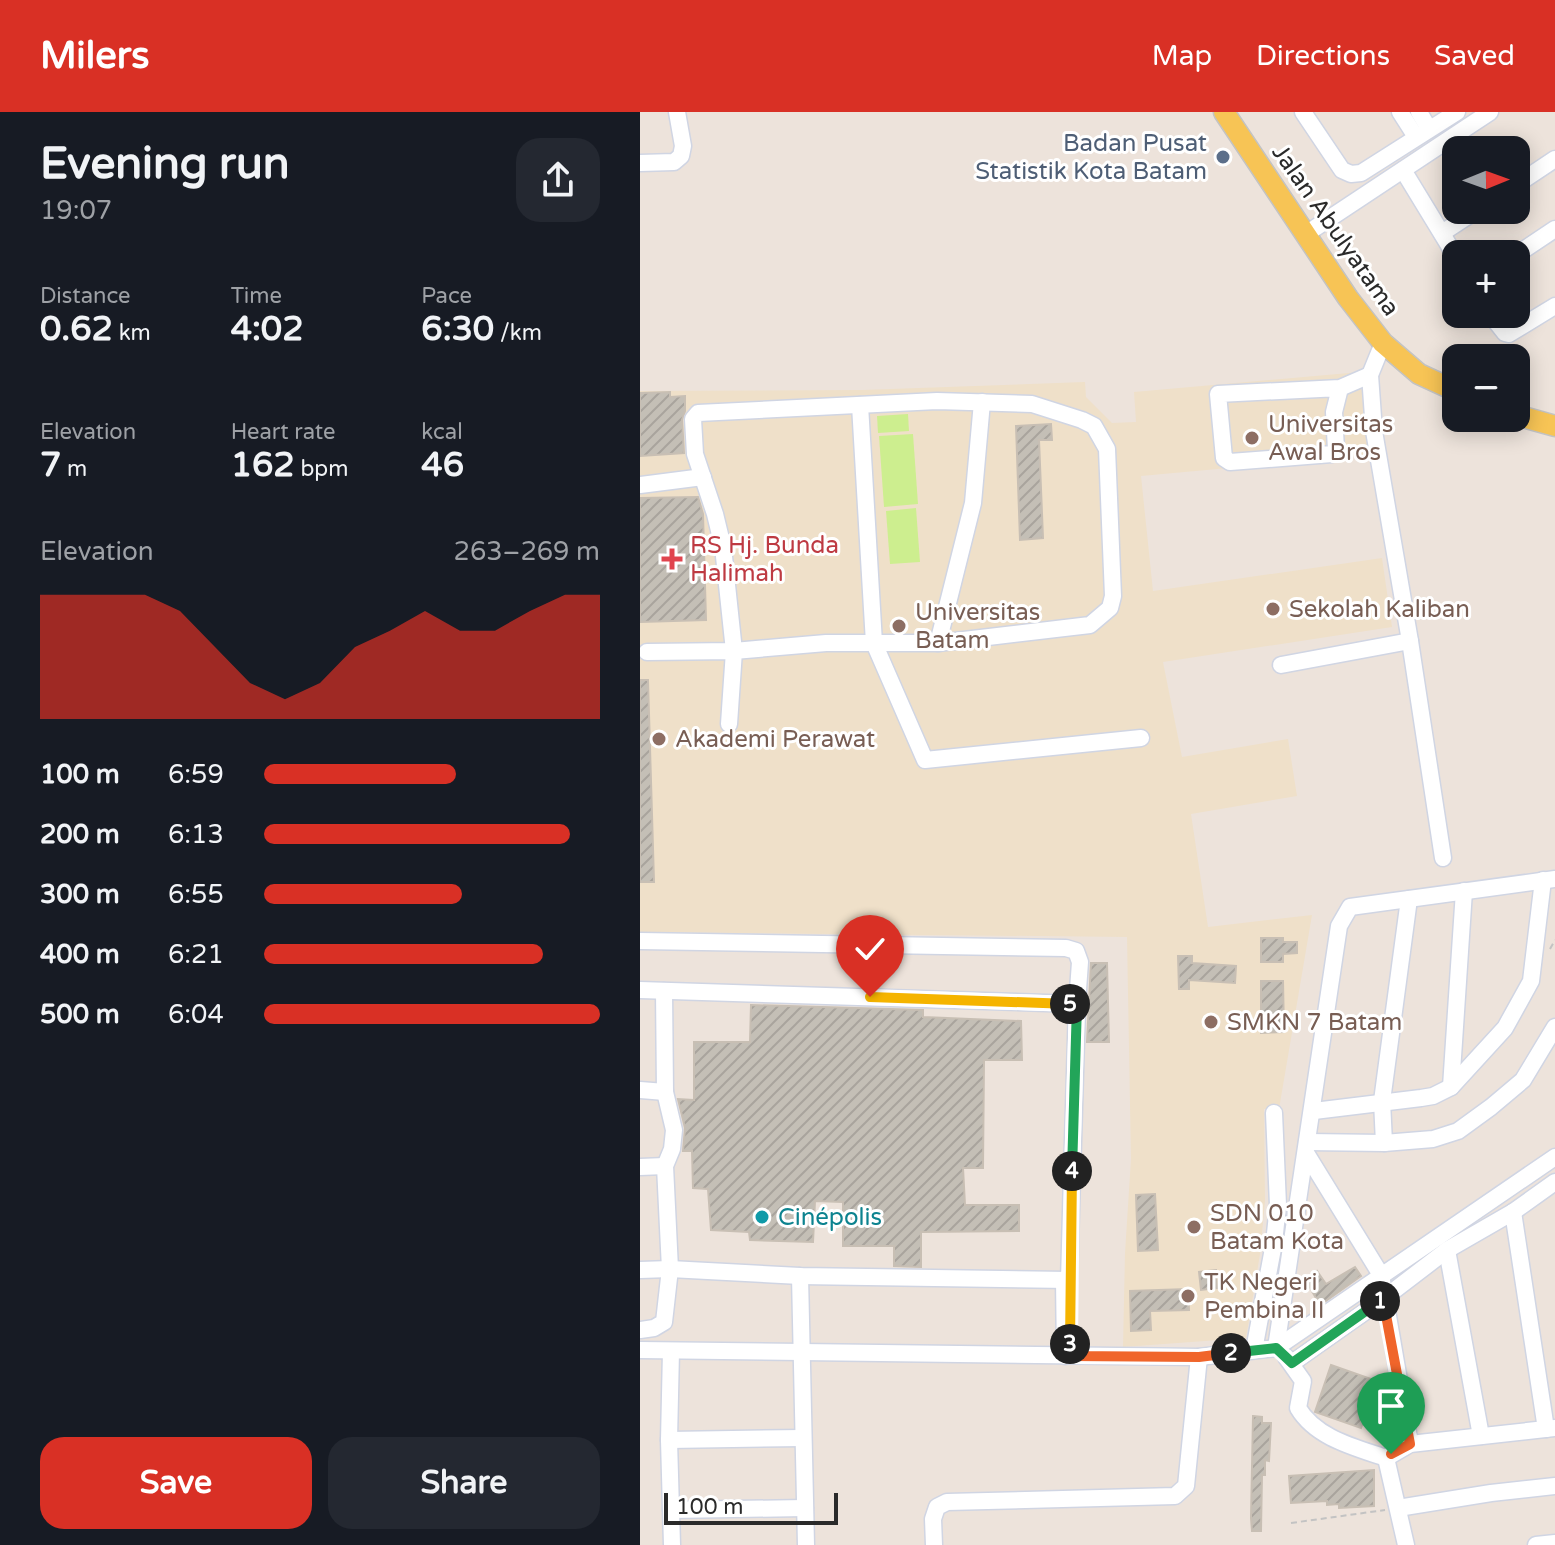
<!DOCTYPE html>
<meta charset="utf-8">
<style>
:root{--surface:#171b24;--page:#242831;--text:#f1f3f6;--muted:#9ea1a6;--accent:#d93025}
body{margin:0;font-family:"Varela Round",sans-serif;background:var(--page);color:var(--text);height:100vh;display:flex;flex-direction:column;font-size:30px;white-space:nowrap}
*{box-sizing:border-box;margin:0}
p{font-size:26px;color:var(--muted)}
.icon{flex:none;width:44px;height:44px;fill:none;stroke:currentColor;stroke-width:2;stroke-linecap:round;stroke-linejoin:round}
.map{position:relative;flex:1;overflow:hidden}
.panel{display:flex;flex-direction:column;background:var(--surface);width:640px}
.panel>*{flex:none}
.needle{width:52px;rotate:89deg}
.controls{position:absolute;left:802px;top:24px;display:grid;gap:16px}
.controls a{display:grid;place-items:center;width:88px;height:88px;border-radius:16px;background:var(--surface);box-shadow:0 4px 20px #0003;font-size:40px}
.scale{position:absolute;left:24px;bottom:20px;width:174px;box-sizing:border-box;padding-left:8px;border:4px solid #2a2a2a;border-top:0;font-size:22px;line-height:28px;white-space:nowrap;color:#2a2a2a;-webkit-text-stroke:6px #fff;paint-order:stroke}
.pin{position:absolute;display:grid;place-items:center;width:68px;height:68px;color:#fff;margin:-82px -34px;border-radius:50% 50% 50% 0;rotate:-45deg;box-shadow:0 0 8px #0007}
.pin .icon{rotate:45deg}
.km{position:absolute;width:40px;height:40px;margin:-20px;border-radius:50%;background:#222;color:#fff;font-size:22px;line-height:40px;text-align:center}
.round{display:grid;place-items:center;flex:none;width:84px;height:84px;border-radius:24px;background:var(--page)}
.overview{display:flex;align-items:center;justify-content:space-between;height:136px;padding:0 40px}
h1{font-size:44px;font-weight:700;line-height:60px}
.figures{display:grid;grid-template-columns:repeat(3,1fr);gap:12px;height:136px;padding:8px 40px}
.figures div{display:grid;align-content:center}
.figures b{font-size:34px;font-weight:700}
.figures small{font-size:22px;font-weight:400}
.figures p{font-size:22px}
.chart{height:224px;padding:16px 40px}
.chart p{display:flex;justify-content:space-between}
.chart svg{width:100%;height:144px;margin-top:8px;fill:var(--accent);opacity:.7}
.cta{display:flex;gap:16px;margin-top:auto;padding:16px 40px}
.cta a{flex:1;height:92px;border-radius:24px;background:var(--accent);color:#fff;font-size:32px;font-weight:700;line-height:92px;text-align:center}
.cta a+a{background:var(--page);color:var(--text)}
ul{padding:0 40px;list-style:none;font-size:26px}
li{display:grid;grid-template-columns:128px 96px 1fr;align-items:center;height:60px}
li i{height:20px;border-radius:10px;background:var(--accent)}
header{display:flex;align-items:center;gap:48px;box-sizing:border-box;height:112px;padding:0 40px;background:var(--accent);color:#fff}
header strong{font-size:38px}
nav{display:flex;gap:44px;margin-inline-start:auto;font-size:28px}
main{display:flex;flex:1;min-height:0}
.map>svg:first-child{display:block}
.education{fill:#efe0c9}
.pitch{fill:#cdee8f}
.building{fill:url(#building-hatch);stroke:#c8bfb4;stroke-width:2}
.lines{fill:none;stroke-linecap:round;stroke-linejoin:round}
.minor-casing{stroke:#d0d5e3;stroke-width:19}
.major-casing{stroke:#c3c3c3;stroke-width:23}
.path{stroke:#c3c3c3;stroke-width:2;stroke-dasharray:6 4;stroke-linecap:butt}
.minor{stroke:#fff;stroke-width:16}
.major{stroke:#f7c455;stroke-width:20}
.split-1-casing{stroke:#fff;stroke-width:16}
.split-2-casing{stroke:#fff;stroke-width:16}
.split-3-casing{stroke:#fff;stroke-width:16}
.split-4-casing{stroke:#fff;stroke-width:16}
.split-5-casing{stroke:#fff;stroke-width:16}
.split-6-casing{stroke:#fff;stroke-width:16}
.split-1{stroke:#f0652b;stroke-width:10}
.split-2{stroke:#22a559;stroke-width:10}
.split-3{stroke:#f0652b;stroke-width:10}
.split-4{stroke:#f5b400;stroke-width:10}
.split-5{stroke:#22a559;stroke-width:10}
.split-6{stroke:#f5b400;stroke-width:10}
.service-dot{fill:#5c6f8a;stroke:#fff;stroke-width:3}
.education-dot{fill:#8d6e63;stroke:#fff;stroke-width:3}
.health-dot{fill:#e0444e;stroke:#fff;stroke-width:3}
.culture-dot{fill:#0f9aa8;stroke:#fff;stroke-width:3}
.labels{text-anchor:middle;stroke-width:6;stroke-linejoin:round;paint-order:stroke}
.service-label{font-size:24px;fill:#4e5e75;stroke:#fff;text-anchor:end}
.street-label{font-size:24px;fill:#2a2a2a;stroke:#fff}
.education-label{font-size:24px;fill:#785e54;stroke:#fff;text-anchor:start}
.health-label{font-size:24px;fill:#be3a42;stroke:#fff;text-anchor:start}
.culture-label{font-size:24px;fill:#0d838f;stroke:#fff;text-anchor:start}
</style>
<header>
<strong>Milers</strong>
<nav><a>Map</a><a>Directions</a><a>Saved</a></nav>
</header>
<main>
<section class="panel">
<div class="overview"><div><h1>Evening run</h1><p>19:07</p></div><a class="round"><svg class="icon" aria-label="share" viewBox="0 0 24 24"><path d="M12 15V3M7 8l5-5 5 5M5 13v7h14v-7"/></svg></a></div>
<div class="figures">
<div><p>Distance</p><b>0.62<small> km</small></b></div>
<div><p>Time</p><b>4:02</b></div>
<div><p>Pace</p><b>6:30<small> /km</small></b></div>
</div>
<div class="figures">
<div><p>Elevation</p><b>7<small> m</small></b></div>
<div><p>Heart rate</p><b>162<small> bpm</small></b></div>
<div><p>kcal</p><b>46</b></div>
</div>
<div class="chart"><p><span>Elevation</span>263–269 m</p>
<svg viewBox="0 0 160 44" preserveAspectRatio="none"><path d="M0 44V6L10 6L20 6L30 6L40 11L50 22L60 33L70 38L80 33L90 22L100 17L110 11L120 17L130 17L140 11L150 6L160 6V44z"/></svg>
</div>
<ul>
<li><b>100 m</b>6:59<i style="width:57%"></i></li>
<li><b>200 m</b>6:13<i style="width:91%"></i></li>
<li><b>300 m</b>6:55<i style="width:59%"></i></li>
<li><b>400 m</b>6:21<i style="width:83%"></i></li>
<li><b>500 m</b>6:04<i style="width:100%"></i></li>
</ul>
<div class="cta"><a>Save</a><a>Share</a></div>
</section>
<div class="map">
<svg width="915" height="1433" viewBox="0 0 915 1433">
<defs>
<pattern id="building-hatch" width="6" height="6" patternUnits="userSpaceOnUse" patternTransform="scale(2)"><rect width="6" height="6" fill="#c4bfb6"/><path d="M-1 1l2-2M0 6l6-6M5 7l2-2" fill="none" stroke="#a9a49d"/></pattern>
</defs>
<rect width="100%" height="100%" fill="#ede3db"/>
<polygon class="education" points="720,260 728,343 501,364 513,479 742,446 752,515 523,550 542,645 648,627 657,684 551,702 568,815 672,803 639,997 624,997 625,1089 620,1142 606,1226 483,1235 485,1141 491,1047 487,825 0,820 0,279 222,278 445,270 446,285 472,311 496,310 494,280"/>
<g class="pitch">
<polygon points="268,302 269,319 238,321 237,304"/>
<polygon points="273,322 278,392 244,395 239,324"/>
<polygon points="276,396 280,450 250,452 246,399"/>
</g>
<g class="building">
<polygon points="30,280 30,285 45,284 45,299 42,308 44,341 0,344 0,281"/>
<polygon points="411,312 412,328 399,328 403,426 380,428 376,314"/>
<polygon points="58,385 63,402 66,508 0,510 0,386"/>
<polygon points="0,568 8,568 14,770 0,770"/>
<polygon points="621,826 643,826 643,830 657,830 657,841 643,842 643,850 621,850"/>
<polygon points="538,844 552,844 552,851 596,854 595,871 549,868 549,877 539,877"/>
<polygon points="451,851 467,851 469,930 447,930"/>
<polygon points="621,869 643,869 644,920 621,921"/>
<polygon points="111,893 283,898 283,905 381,909 382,948 344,948 343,1056 323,1056 325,1093 379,1093 379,1119 281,1120 281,1155 254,1154 254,1134 203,1134 203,1090 175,1089 173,1130 110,1128 109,1120 71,1118 68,1077 53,1076 52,1039 43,1039 45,1016 38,987 54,988 54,930 110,930"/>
<polygon points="515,1082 518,1138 498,1139 496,1083"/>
<polygon points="715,1155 721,1164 680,1193 665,1167 677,1159 686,1172"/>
<polygon points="576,1158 577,1176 561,1178 559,1160"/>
<polygon points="548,1177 549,1198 510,1199 511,1218 491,1219 490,1179"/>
<polygon points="691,1253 737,1269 721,1316 675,1300"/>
<polygon points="613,1304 622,1305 622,1311 631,1311 629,1349 625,1348 625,1363 622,1363 621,1419 612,1419 611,1406"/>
<polygon points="734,1358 734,1394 699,1396 699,1392 687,1393 687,1389 651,1391 649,1364"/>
</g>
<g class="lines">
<g class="minor-casing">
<g id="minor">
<polyline points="663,0 702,58 711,62 721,61 817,0"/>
<polyline points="760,0 776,25"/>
<polyline points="779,0 789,17"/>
<polyline points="0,51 34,50 41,44 43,34 37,0"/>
<polyline points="763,58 816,145"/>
<polyline points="876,73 915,47"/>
<polyline points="802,121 837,98"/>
<polyline points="666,122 850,0"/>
<polyline points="876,143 915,117"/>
<polyline points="850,202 865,221 869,222 915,194"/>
<polyline points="743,231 730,263 734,319 770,529 803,746"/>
<polyline points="700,276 694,300 696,338 692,342 590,350 584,346 578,282 700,276 730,263"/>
<polyline points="220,293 234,531 285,648 501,626"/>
<polyline points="0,373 63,365"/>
<polyline points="298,531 333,391 342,290"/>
<polyline points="7,540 94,539 186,531 298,531 450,513 470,496 473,484 467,337 454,314 442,308 392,292 297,289 58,301 53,307 55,342 75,402 83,435 94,539 89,612"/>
<polyline points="641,553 770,529"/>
<polyline points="0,829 426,836 436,839 440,850 437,892"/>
<polyline points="0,878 437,892 429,1168 160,1164 30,1157 0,1158"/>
<polyline points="811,975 824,779"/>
<polyline points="0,978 25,980"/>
<polyline points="674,999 781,986 793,984 811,975 865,916 891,869 903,768"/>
<polyline points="634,1001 638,1093 634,1131 652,1133"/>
<polyline points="667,1030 744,1031 793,1027 818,1019 851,995 883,968 915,915"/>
<polyline points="744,1031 742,989 769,787"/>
<polyline points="666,1041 741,1163 770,1332"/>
<polyline points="0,1055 25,1054"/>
<polyline points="873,1100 906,1317"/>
<polyline points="807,1138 841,1324"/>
<polyline points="160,1164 166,1433"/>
<polyline points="424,1168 425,1244"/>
<polyline points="0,1218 14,1216 24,1210 30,1157 25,1054 32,1037 34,1018 25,980 24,879"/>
<polyline points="636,1236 699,814 710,795 915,767"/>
<polyline points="0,1238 559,1245 636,1236 915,1045"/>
<polyline points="614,1238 634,1131"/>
<polyline points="31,1239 29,1328 32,1433"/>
<path d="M646,1245l17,24 -5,27c18,30 56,39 88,50"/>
<polyline points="652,1251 743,1187 807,1138 873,1100 915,1070"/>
<polyline points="29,1328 163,1326"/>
<polyline points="746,1346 770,1332 915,1316"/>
<polyline points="746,1346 766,1433"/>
<polyline points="758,1396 851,1381 915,1374"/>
<polyline points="31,1398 165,1396"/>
<polyline points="294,1433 293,1407 297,1395 307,1390 535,1384 546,1374 559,1245"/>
<polyline points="896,1433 915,1431"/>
</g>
</g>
<g class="major-casing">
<g id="major">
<polyline points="584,0 708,186 743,231 779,262 816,279"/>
<polyline points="876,303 915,314"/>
</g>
</g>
<g class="path">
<polyline points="910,837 915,828"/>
<polyline points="651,1411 745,1398"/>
</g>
<use href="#minor" class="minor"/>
<use href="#major" class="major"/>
</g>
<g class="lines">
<g class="split-1-casing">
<polyline id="split-1" points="740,1189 743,1187 770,1332 751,1342"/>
</g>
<g class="split-2-casing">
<polyline id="split-2" points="591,1241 636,1236 652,1251 740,1189"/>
</g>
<g class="split-3-casing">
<polyline id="split-3" points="430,1232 430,1244 559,1245 591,1241"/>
</g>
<g class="split-4-casing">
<polyline id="split-4" points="430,1232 432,1059"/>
</g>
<g class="split-5-casing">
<polyline id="split-5" points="430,892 437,892 432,1059"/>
</g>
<g class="split-6-casing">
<polyline id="split-6" points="230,885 430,892"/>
</g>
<use href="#split-1" class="split-1"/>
<use href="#split-2" class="split-2"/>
<use href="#split-3" class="split-3"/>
<use href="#split-4" class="split-4"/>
<use href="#split-5" class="split-5"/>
<use href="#split-6" class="split-6"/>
</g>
<circle class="service-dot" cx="583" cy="45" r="8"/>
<g class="education-dot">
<circle cx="612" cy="326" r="8"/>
<circle cx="633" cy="497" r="8"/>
<circle cx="259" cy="514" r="8"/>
<circle cx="19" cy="627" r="8"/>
<circle cx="571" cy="910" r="8"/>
<circle cx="554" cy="1115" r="8"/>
<circle cx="548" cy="1184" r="8"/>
</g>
<path class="health-dot" d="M28 435h8v8h8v8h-8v8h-8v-8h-8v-8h8z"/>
<circle class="culture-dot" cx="122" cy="1105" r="8"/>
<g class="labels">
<g class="service-label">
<text x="567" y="39">Badan Pusat<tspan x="567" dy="28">Statistik Kota Batam</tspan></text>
</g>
<g class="street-label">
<text transform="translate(696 118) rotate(55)" y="8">Jalan Abulyatama</text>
</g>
<g class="education-label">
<text x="628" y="320">Universitas<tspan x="628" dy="28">Awal Bros</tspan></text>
<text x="649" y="505">Sekolah Kaliban</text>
<text x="275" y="508">Universitas<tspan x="275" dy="28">Batam</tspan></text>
<text x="35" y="635">Akademi Perawat</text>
<text x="587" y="918">SMKN 7 Batam</text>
<text x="570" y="1109">SDN 010<tspan x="570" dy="28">Batam Kota</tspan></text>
<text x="564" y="1178">TK Negeri<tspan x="564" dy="28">Pembina II</tspan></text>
</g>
<g class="health-label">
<text x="50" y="441">RS Hj. Bunda<tspan x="50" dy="28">Halimah</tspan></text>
</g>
<g class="culture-label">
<text x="138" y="1113">Cinépolis</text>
</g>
</g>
</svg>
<div class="controls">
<a><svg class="needle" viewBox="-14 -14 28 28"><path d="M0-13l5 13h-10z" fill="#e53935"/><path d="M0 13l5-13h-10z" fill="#9ea1a6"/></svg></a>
<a>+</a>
<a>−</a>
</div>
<div class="scale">100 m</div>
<div class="pin" style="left:751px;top:1342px;background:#1e9e55"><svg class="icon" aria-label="arrive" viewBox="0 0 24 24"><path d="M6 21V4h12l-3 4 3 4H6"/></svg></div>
<div class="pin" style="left:230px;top:885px;background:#d93025"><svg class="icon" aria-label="check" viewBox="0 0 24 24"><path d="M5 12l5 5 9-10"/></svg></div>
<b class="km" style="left:740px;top:1189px">1</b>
<b class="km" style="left:591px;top:1241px">2</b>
<b class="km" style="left:430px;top:1232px">3</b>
<b class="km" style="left:432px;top:1059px">4</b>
<b class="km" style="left:430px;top:892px">5</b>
</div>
</main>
